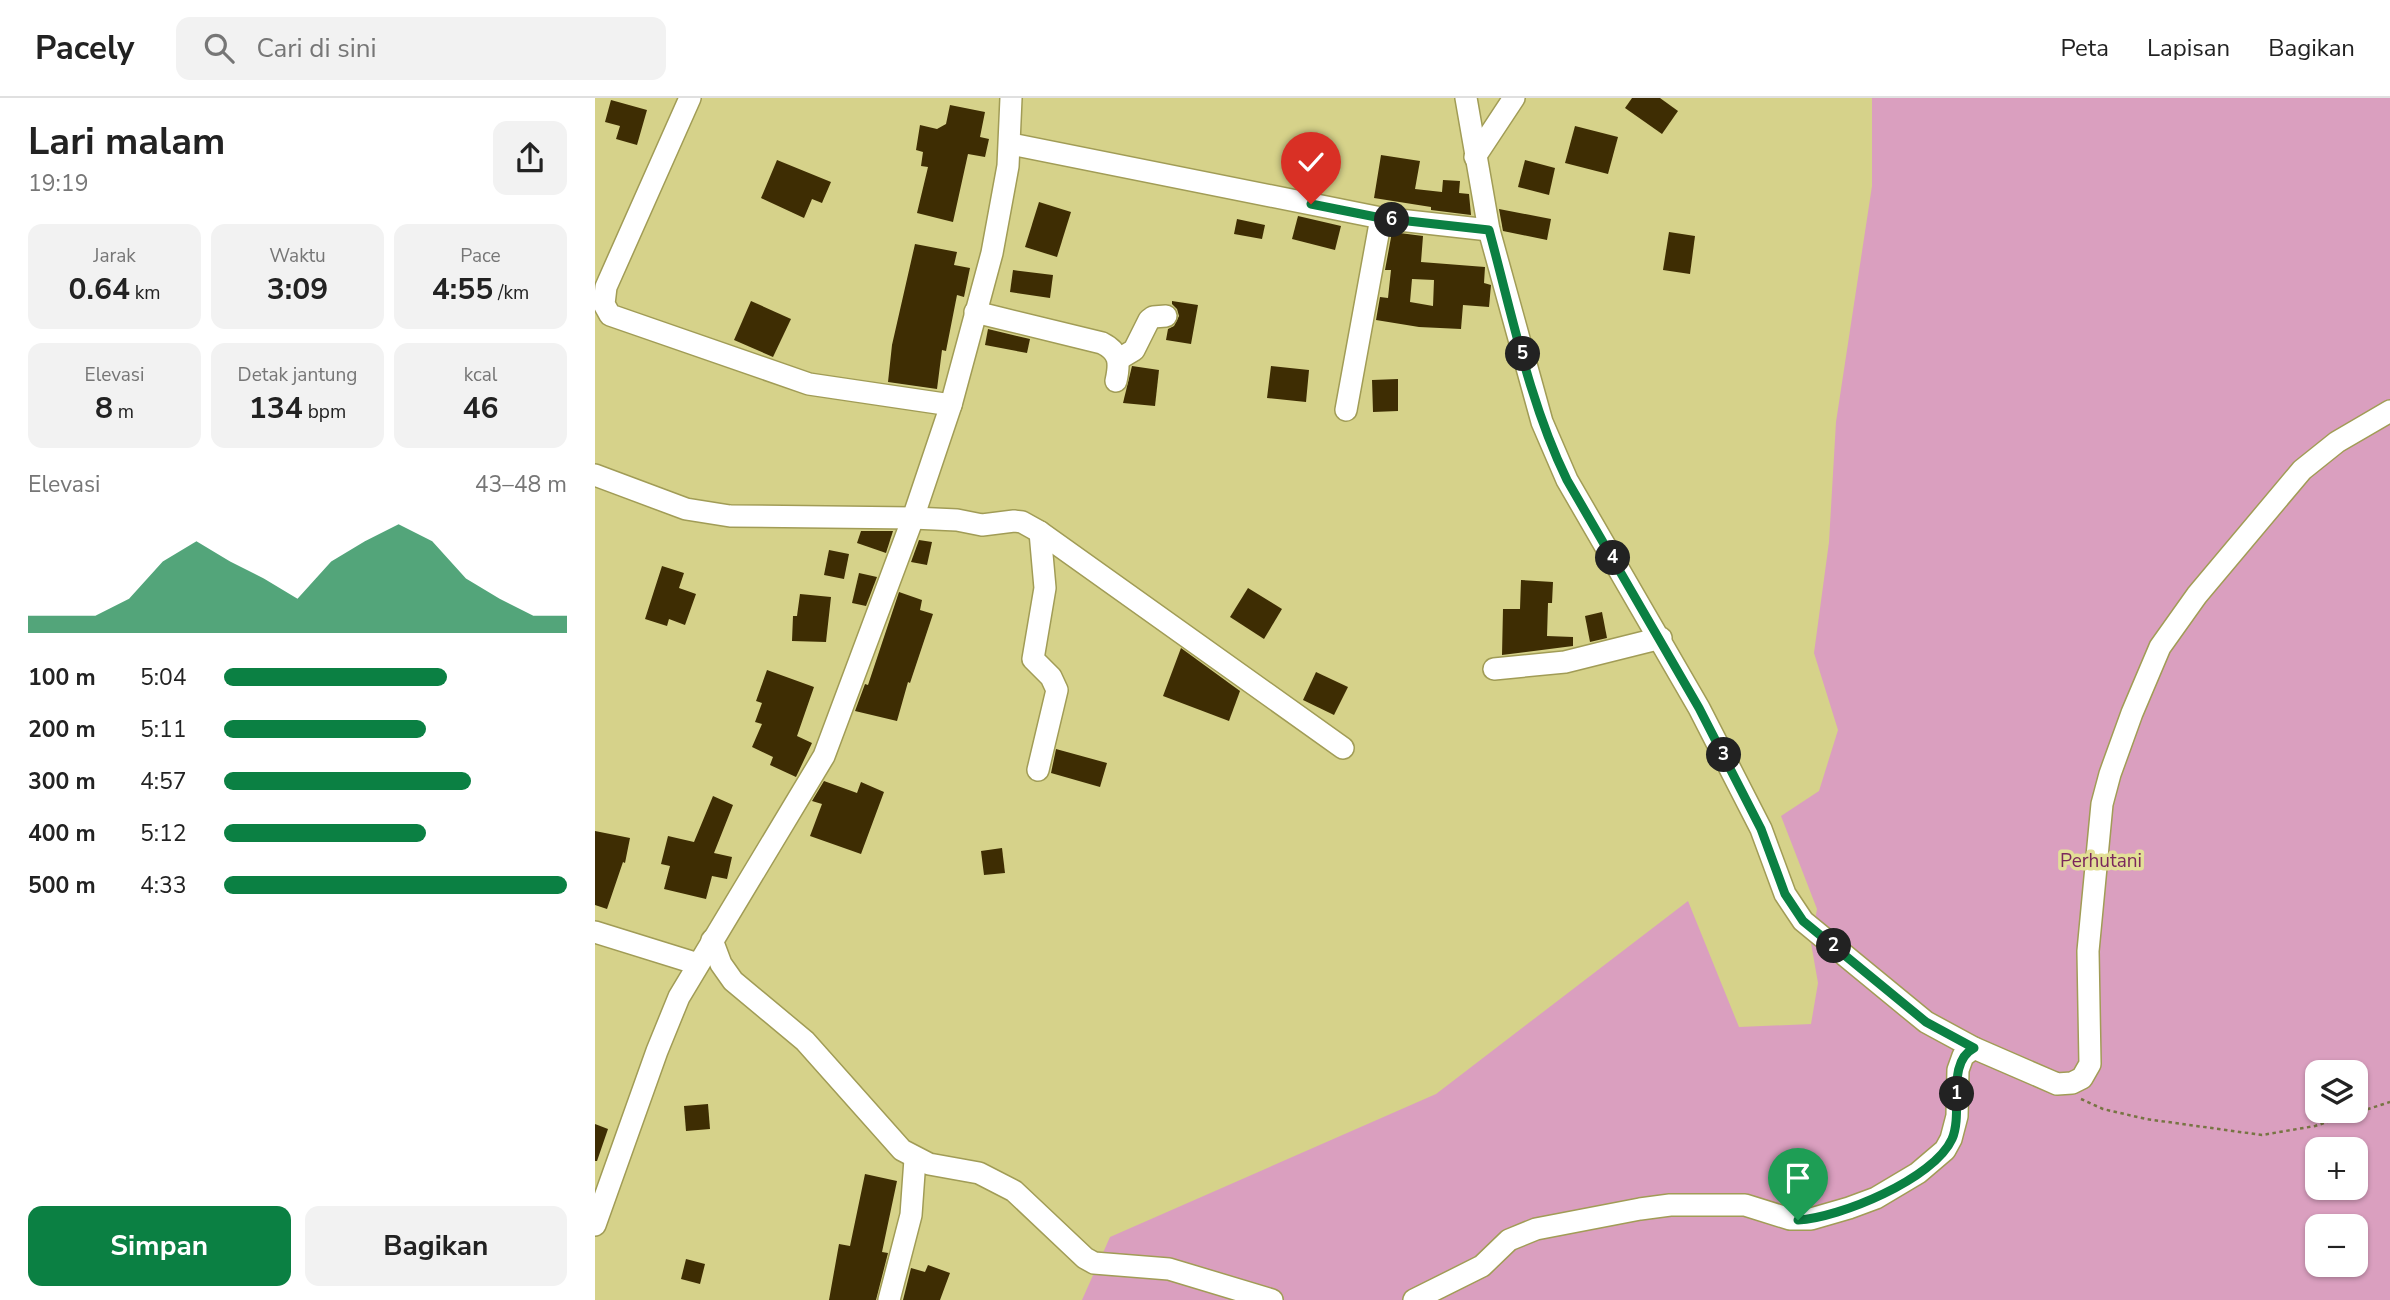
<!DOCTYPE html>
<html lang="id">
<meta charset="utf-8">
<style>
:root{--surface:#fff;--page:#f2f2f2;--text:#222;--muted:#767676;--line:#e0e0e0;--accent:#0b8043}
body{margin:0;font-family:"Nunito Sans",sans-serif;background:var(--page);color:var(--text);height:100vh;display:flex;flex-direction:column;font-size:26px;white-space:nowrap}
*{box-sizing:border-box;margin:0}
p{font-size:23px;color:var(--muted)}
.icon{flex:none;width:38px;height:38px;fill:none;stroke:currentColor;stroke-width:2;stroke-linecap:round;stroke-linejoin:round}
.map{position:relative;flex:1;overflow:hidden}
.drawer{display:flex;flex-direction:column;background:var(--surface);width:595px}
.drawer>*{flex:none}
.buttons{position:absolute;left:1710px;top:962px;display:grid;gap:14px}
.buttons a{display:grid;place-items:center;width:63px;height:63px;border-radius:14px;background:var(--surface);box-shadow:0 2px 5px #0004;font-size:35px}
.pin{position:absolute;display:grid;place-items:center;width:60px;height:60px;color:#fff;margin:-72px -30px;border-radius:50% 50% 50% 0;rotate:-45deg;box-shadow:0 0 7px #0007}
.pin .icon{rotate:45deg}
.km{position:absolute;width:35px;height:35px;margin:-18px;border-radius:50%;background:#222;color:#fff;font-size:19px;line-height:35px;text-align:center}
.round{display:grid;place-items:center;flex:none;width:74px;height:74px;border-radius:14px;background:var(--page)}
.head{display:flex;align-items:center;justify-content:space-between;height:119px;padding:0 28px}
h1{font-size:38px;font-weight:700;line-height:52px}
.stats{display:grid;grid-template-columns:repeat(3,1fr);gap:10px;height:119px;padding:7px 28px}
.stats div{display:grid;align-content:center;border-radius:14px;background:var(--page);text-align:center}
.stats b{font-size:30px;font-weight:700}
.stats small{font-size:19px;font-weight:400}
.stats p{font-size:19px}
.chart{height:196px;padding:14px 28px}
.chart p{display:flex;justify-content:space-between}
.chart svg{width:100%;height:126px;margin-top:7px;fill:var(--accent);opacity:.7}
.action{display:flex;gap:14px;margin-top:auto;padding:14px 28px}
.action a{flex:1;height:80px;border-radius:14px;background:var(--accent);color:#fff;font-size:28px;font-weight:700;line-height:80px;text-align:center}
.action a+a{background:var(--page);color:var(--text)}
ul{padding:0 28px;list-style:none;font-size:23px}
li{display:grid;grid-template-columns:112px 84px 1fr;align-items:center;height:52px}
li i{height:18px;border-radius:9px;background:var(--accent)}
header{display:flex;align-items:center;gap:42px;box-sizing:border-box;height:98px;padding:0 35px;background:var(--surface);border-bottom:2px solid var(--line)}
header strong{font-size:33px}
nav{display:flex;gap:38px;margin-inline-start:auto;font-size:24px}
.search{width:490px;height:63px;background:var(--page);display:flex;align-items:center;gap:18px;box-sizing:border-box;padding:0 24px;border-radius:14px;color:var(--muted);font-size:26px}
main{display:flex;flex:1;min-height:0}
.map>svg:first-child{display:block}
.green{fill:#da9fbf;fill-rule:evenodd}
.building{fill:#3e2d03;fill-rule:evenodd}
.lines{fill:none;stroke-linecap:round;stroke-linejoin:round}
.minor-casing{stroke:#a19c56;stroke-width:24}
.path{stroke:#777443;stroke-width:2.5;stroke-dasharray:3.5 3.5;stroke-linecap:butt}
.minor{stroke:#fff;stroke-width:21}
.route-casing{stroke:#fff;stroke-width:14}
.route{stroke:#0b8043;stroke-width:9}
.labels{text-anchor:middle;stroke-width:7;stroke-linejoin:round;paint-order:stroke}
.park-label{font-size:19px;fill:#7b275c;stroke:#e3df97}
</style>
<header>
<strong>Pacely</strong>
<div class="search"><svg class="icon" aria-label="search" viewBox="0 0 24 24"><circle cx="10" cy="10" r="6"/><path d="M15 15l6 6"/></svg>Cari di sini</div>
<nav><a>Peta</a><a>Lapisan</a><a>Bagikan</a></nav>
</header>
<main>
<section class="drawer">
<div class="head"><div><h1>Lari malam</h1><p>19:19</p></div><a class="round"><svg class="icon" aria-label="share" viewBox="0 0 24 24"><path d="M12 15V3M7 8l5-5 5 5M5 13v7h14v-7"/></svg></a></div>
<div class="stats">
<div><p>Jarak</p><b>0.64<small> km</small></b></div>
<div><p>Waktu</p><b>3:09</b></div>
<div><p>Pace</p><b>4:55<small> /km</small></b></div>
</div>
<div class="stats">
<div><p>Elevasi</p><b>8<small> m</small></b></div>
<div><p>Detak jantung</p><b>134<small> bpm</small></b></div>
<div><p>kcal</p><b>46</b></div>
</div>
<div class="chart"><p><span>Elevasi</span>43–48 m</p>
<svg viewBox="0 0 160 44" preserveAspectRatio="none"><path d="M0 44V38L10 38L20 38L30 32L40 19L50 12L60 19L70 25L80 32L90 19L100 12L110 6L120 12L130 25L140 32L150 38L160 38V44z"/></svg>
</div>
<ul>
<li><b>100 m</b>5:04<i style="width:65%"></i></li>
<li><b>200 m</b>5:11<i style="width:59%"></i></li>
<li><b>300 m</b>4:57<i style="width:72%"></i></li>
<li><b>400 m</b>5:12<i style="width:59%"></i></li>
<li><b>500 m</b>4:33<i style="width:100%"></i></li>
</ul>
<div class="action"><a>Simpan</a><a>Bagikan</a></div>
</section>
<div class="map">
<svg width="1795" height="1202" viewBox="0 0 1795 1202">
<rect width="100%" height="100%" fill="#d6d28a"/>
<path class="green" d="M1277,0h518v1202h-1308l28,-63 326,-143 252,-193 51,126 72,-3 7,-41 -7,-40 6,-34 -36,-93 38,-25 19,-61 -24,-77 15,-111 7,-120 36,-236zM1722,975h38v38h-38zM1722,1052h38v38h-38zM1722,1129h38v38h-38z"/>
<g class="building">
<polygon points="1037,0 1065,0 1083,13 1067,36 1030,10"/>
<polygon points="16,2 52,12 42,47 21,41 25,28 10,24"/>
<polygon points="355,7 390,14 385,39 394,41 390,59 373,56 358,124 322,115 333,69 326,68 328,54 321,52 325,27 342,31 351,26"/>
<polygon points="980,28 1023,39 1013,76 970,65"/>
<polygon points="786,57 825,63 820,91 847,94 848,82 865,83 864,95 874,96 876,117 836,112 836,109 779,100"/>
<polygon points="182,62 236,84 227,105 217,101 209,120 166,100"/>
<polygon points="930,62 960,70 954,97 923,89"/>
<polygon points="444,104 476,114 462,159 430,149"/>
<polygon points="904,111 956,121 952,142 908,133"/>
<polygon points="703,118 746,128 740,152 697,141"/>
<polygon points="642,121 670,127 667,141 639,136"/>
<path d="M797,134l31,4 -2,26 64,5 -1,16 7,2 -2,22 -26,-2 -2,24 -42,-2 -43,-7 4,-23 8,1 3,-28h-6zM817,181l22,1 -1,26 -23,-4z"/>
<polygon points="1074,134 1100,138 1095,176 1068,172"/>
<polygon points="320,146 362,154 359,167 375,170 369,199 362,197 351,253 347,252 342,291 293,284 297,247"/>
<polygon points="418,172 458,177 455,200 415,194"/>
<polygon points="156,203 196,221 178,259 139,242"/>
<polygon points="577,203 603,207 596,246 571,242 573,231 579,228 584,218 582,211 577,206"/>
<polygon points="393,231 435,241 432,255 390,247"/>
<polygon points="537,268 564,272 560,308 528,305"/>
<polygon points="676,268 714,272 711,304 672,300"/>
<polygon points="803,281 803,313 778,314 777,282"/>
<polygon points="266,433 298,433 291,455 262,445"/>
<polygon points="324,442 337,444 332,467 316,464"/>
<polygon points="234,452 254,456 249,481 229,477"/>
<polygon points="67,468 89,475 84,490 101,496 90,527 74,521 72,528 50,521"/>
<polygon points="264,475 282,479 271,508 257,505"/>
<polygon points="926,482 958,484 957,505 953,505 952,538 978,539 978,548 907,557 908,511 925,511"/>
<polygon points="653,490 687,511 669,541 635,519"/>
<polygon points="304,494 327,502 325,512 338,516 315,585 313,584 302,623 260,613 270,586 273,587"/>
<polygon points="205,496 236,499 231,544 197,543 198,518 202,518"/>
<polygon points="1007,514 1012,540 995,544 990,518"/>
<polygon points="586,550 645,593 634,623 568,598"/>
<polygon points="172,572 219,589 202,638 217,645 201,679 175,667 178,659 157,649 167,626 160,624 167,605 161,603"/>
<polygon points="721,574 753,589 739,617 708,602"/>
<polygon points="461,651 512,665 505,689 456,675"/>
<polygon points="229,683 262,695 266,684 289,694 266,756 215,738 227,706 217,703"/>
<polygon points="118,698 138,707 119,755 137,759 132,781 117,778 111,801 69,791 75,768 66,766 73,738 99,744"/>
<polygon points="0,733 35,740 30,765 28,764 12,811 0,807"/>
<polygon points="407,750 410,775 389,777 386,753"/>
<polygon points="113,1006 115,1031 91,1033 89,1008"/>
<polygon points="0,1026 13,1031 2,1063 0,1063"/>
<polygon points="270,1076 302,1083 287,1154 293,1155 281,1202 234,1202 244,1146 255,1148"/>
<polygon points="91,1161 110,1166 105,1186 86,1181"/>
<polygon points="333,1167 355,1175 345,1202 308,1202 316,1170 330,1174"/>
</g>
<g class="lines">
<g class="minor-casing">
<g id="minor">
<polyline points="95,0 11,189 9,206 15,217 214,286 356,307"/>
<polyline points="871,0 894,132 947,324 972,382 1104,610 1166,731 1190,796 1208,823 1331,924 1379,950 1462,986 1477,985 1487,980 1495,966 1493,853 1507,706 1515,676 1537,615 1565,549 1602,497 1707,372 1742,344 1795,313"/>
<polyline points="416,46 786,120 894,132"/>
<polyline points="880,59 919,0"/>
<path d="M380,214l127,31c18,9 18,20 14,38"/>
<polyline points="524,261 539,252 554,222 558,219 571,218"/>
<polyline points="751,312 786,120"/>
<polyline points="0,377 91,411 135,418 318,420 362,422 387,427 419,423 427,424 445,434 748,650"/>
<polyline points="899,571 970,564 1066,540"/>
<polyline points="443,672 462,592 456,579 438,561 450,490 445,434"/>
<polyline points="0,834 103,866"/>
<polyline points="117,842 126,866 138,883 210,943 307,1052 334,1066 384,1075 419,1093 490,1160 499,1165 574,1171 677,1202"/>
<polyline points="0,1127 62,953 84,899 229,658 318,420 356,307 397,155 413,68 416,0"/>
<polyline points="294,1202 316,1117 320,1061"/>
<polyline points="819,1202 887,1168 914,1142 941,1131 1045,1111 1075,1107 1150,1107 1195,1121 1216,1121 1254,1110 1281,1100 1323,1075 1350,1052 1356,1041 1362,1018 1363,972 1368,958 1379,950"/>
</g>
</g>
<polyline class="path" points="1486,1001 1508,1011 1551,1021 1667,1037 1720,1028 1795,1004"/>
<use href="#minor" class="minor"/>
</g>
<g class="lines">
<g class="route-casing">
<path id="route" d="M716,106l70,14 108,12c23,84 40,172 78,250l132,228 62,121 24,65 18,27 123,101 48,26c-29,15 -10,64 -22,91 -18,40 -113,79 -154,81"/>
</g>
<use href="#route" class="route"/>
</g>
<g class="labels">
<g class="park-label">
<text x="1506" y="769">Perhutani</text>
</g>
</g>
</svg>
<div class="buttons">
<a><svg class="icon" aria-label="layers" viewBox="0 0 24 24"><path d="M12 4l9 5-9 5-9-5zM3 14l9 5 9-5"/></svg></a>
<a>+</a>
<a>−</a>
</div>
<div class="pin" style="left:1203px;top:1122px;background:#1e9e55"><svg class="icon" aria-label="arrive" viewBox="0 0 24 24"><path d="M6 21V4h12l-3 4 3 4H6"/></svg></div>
<div class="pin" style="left:716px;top:106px;background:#d93025"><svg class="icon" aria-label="check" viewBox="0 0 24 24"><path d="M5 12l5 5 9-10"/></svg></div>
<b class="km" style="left:1362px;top:996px">1</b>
<b class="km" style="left:1239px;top:848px">2</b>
<b class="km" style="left:1129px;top:657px">3</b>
<b class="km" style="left:1018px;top:460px">4</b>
<b class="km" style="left:928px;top:256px">5</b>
<b class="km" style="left:797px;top:122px">6</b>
</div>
</main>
